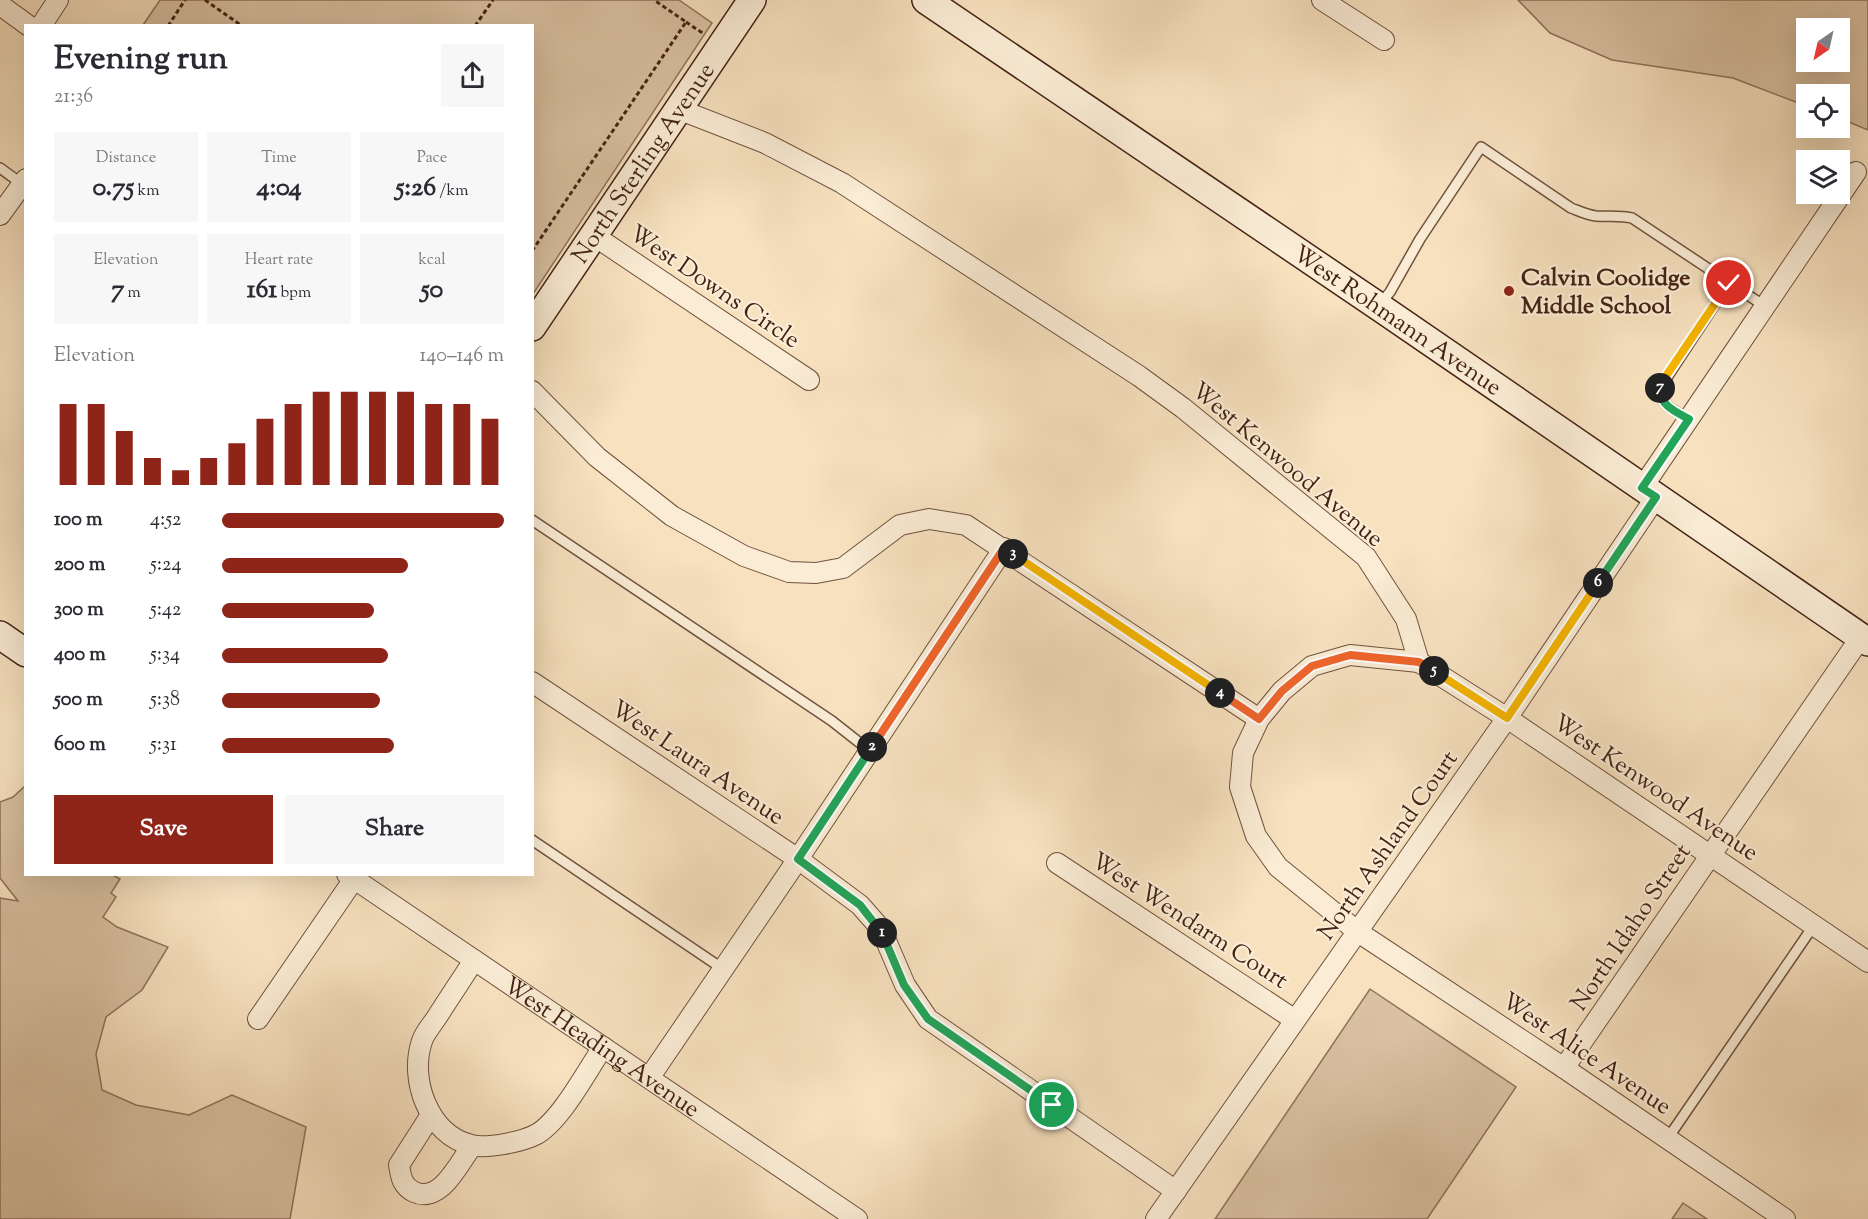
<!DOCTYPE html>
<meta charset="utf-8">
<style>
:root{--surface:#fff;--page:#f7f7f7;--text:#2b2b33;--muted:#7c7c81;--accent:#8f2418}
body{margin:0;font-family:"Sorts Mill Goudy",serif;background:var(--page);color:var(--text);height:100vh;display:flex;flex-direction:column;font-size:22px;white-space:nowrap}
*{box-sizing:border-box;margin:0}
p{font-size:20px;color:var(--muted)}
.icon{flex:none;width:33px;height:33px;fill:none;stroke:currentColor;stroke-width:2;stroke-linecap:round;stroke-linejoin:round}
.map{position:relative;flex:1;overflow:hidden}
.drawer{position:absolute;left:24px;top:24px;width:510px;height:852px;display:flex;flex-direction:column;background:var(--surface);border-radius:0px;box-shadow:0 6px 24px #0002}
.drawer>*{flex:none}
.needle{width:39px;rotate:214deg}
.buttons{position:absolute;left:1796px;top:18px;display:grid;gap:12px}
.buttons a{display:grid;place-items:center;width:54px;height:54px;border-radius:0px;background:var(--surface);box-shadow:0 6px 24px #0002;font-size:30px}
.pin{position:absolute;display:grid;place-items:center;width:51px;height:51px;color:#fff;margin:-26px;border:3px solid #fff;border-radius:50%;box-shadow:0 2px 6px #0007}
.km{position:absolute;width:30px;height:30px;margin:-15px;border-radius:50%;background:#222;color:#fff;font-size:16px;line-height:30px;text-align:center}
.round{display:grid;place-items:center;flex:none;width:63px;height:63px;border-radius:0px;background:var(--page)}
.headline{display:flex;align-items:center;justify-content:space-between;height:102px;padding:0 30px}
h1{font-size:33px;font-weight:800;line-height:45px}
.figures{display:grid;grid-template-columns:repeat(3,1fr);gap:9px;height:102px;padding:6px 30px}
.figures div{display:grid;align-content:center;border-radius:0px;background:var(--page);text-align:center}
.figures b{font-size:26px;font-weight:800}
.figures small{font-size:16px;font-weight:400}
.figures p{font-size:16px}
.chart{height:168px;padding:12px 30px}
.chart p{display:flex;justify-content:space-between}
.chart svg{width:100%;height:108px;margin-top:6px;stroke:var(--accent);stroke-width:6}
.action{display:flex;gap:12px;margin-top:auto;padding:12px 30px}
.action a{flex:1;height:69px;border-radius:0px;background:var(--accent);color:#fff;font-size:24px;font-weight:800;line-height:69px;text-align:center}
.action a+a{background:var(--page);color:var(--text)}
ul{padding:0 30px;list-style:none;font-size:20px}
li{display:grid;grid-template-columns:96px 72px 1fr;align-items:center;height:45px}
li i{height:15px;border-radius:8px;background:var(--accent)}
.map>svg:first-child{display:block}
.green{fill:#d9c1a2;stroke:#8e725b;stroke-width:1.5;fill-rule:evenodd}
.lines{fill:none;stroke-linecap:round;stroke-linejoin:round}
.lane-casing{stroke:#71523f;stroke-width:12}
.street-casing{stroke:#71523f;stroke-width:22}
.secondary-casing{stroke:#442214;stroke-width:30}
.path{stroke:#442214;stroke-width:3;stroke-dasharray:4.5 3;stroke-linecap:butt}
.lane{stroke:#faecd5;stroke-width:9}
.street{stroke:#faecd5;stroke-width:20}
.secondary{stroke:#faecd5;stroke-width:27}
.split-1-casing{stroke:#fff;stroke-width:12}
.split-2-casing{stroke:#fff;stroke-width:12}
.split-3-casing{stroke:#fff;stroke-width:12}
.split-4-casing{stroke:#fff;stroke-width:12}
.split-5-casing{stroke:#fff;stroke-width:12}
.split-6-casing{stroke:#fff;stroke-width:12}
.split-7-casing{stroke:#fff;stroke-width:12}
.split-8-casing{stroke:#fff;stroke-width:12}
.split-1{stroke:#22a559;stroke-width:8}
.split-2{stroke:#22a559;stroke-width:8}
.split-3{stroke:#f0652b;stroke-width:8}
.split-4{stroke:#f5b400;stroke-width:8}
.split-5{stroke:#f0652b;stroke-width:8}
.split-6{stroke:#f5b400;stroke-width:8}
.split-7{stroke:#22a559;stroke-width:8}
.split-8{stroke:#f5b400;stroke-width:8}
.poi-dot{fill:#8f2418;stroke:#faecd5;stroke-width:2}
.labels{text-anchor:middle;stroke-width:4.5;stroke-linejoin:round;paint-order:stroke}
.street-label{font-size:24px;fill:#442214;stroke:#faecd5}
.poi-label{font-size:24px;font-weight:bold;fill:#442214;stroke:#faecd5;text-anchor:start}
</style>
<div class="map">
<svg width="1868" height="1219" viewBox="0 0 1868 1219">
<rect width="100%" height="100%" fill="#f7e1bf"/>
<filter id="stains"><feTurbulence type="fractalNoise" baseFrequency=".00333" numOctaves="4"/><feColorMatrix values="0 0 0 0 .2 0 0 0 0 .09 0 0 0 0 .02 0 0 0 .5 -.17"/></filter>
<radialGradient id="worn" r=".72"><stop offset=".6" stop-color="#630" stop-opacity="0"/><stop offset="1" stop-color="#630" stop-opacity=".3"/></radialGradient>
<g class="green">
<polygon points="160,0 679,0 712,23 533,294 532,26 143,25"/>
<path d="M1518,0h350v130l-29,-12v-24h-33v12l-73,-28 -121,-18 -62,-27zM1806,28h33v34h-33z"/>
<polygon points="25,786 26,874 113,875 120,879 111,893 116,897 103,917 117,927 168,947 142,990 106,1017 96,1054 102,1090 136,1105 189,1115 232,1095 306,1127 290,1219 0,1219 0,898 18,901 0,878 0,802 13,797"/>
<polygon points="1370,989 1516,1087 1427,1219 1215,1219"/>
<polygon points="1683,1203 1707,1219 1672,1219"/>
</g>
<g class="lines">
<g class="lane-casing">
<g id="lane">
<polyline points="0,168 22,184"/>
<path d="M1380,304l10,-12 30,-53 61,-92 90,61c8,3 16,7 25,8 13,1 22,-1 36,2l134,89"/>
<path d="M1689,419c-14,-8 -30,-14 -29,-31l69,-105"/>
<polyline points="532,520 832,721 870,751"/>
<polyline points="532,840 723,969"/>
<polyline points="1668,1138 1814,925"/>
</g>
</g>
<g class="street-casing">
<g id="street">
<polyline points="1322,0 1384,40"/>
<polyline points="0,5 29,26"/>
<polyline points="41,26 58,0"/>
<polyline points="678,109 765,143 842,183 1139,376 1183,408 1366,557 1406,619 1419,662 1507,718 1868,962"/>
<polyline points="0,215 26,179"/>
<polyline points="593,235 809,380"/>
<polyline points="532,391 597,457 672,516 744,556 789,572 816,573 843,568 900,525 929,519 966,525 1259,719"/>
<polyline points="1642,488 1856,172"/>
<polyline points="1419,662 1350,655 1312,666 1282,691 1259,719 1243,753 1240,787 1256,836 1278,867 1358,932 1564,1068 1785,1219"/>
<polyline points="532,682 798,859 860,905 881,929 905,985 928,1019 1176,1191"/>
<polyline points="1057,863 1295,1020"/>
<path id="s1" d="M347,874l510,345"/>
<path d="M474,960c-12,19 -25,38 -37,57 -5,8 -12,15 -15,24 -13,38 6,93 49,104 16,4 51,-3 66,-11 24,-14 50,-63 66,-87"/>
<polyline points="258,1019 354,879"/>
<polyline points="1564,1068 1861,637"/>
<polyline points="649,1078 798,859 1004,548"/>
<path d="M431,1115l-32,50c2,12 3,21 15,27 27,12 44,-28 58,-46"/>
<polyline points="1156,1219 1507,718 1656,497"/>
</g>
</g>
<g class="secondary-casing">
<g id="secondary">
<path id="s2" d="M926,0l452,306 490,336"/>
<path id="s3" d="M532,327l220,-327"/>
<polyline points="0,635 26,653"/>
</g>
</g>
<g class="path">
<polyline points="205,0 242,26"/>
<polyline points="686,22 704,34"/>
<polyline points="168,26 185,0"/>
<polyline points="475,26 493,0"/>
<polyline points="532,251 686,22 654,0"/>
</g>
<use href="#lane" class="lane"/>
<use href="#street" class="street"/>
<use href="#secondary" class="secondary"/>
</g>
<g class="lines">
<g class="split-1-casing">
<polyline id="split-1" points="882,933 904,985 928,1019 1052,1105"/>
</g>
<g class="split-2-casing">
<polyline id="split-2" points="872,747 798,859 860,905 882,933"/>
</g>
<g class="split-3-casing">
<polyline id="split-3" points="872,747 1004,548 1013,554"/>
</g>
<g class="split-4-casing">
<polyline id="split-4" points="1013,554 1220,693"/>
</g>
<g class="split-5-casing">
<polyline id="split-5" points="1220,693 1259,719 1282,691 1312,666 1350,655 1419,662 1434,671"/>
</g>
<g class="split-6-casing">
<polyline id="split-6" points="1434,671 1507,718 1598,583"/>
</g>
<g class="split-7-casing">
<path id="split-7" d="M1598,583l58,-86 -14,-9 47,-69c-13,-7 -30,-14 -29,-31"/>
</g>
<g class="split-8-casing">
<polyline id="split-8" points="1660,388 1664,379 1729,283"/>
</g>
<use href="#split-1" class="split-1"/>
<use href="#split-2" class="split-2"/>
<use href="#split-3" class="split-3"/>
<use href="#split-4" class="split-4"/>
<use href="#split-5" class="split-5"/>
<use href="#split-6" class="split-6"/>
<use href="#split-7" class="split-7"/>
<use href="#split-8" class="split-8"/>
</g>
<circle class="poi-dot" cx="1509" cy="291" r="6"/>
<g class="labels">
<g class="street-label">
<text dy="8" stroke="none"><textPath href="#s3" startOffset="198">North Sterling Avenue</textPath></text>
<text transform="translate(715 286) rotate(34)" y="8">West Downs Circle</text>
<text dy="8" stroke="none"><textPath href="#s2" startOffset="570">West Rohmann Avenue</textPath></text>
<text transform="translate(1288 464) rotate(40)" y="8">West Kenwood Avenue</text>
<text transform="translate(698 762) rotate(34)" y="8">West Laura Avenue</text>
<text transform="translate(1656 787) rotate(34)" y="8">West Kenwood Avenue</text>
<text transform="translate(1387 845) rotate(-55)" y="8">North Ashland Court</text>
<text transform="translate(1190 920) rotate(33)" y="8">West Wendarm Court</text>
<text transform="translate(1630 927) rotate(-56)" y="8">North Idaho Street</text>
<text dy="8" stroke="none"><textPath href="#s1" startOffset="308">West Heading Avenue</textPath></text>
<text transform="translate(1587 1053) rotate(34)" y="8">West Alice Avenue</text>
</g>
<g class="poi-label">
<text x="1521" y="285">Calvin Coolidge<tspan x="1521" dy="28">Middle School</tspan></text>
</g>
</g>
<rect width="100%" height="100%" filter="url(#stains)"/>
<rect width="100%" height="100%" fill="url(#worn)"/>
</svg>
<div class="buttons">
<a><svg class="needle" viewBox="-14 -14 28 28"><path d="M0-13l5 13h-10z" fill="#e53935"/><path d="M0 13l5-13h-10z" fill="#7c7c81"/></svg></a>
<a><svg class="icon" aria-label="locate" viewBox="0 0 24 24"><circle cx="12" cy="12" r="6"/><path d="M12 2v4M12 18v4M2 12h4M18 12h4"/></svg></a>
<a><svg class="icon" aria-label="layers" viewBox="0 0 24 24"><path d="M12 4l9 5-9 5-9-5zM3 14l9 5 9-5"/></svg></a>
</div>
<div class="pin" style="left:1052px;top:1105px;background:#1e9e55"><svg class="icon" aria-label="arrive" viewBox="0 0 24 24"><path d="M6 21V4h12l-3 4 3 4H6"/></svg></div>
<div class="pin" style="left:1729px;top:283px;background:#d93025"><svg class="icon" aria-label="check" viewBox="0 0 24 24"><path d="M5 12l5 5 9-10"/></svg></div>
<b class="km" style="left:882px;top:933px">1</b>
<b class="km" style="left:872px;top:747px">2</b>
<b class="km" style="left:1013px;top:554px">3</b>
<b class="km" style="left:1220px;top:693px">4</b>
<b class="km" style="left:1434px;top:671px">5</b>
<b class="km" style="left:1598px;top:583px">6</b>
<b class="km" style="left:1660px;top:388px">7</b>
<section class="drawer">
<div class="headline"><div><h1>Evening run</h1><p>21:36</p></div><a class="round"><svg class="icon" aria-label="share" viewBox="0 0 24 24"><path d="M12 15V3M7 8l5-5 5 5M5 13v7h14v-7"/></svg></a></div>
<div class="figures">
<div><p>Distance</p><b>0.75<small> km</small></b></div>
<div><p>Time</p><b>4:04</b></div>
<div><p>Pace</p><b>5:26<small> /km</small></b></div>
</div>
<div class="figures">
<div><p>Elevation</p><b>7<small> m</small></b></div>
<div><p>Heart rate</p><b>161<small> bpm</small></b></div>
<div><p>kcal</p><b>50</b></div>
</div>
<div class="chart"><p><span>Elevation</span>140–146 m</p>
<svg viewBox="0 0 160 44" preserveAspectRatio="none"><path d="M5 44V11M15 44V11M25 44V22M35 44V33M45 44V38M55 44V33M65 44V27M75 44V17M85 44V11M95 44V6M105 44V6M115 44V6M125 44V6M135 44V11M145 44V11M155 44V17"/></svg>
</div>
<ul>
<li><b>100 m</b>4:52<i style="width:100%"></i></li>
<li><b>200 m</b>5:24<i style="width:66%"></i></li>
<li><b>300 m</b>5:42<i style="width:54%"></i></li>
<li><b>400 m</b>5:34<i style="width:59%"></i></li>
<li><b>500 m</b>5:38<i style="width:56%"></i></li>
<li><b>600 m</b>5:31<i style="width:61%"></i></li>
</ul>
<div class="action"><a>Save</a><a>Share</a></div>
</section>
</div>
